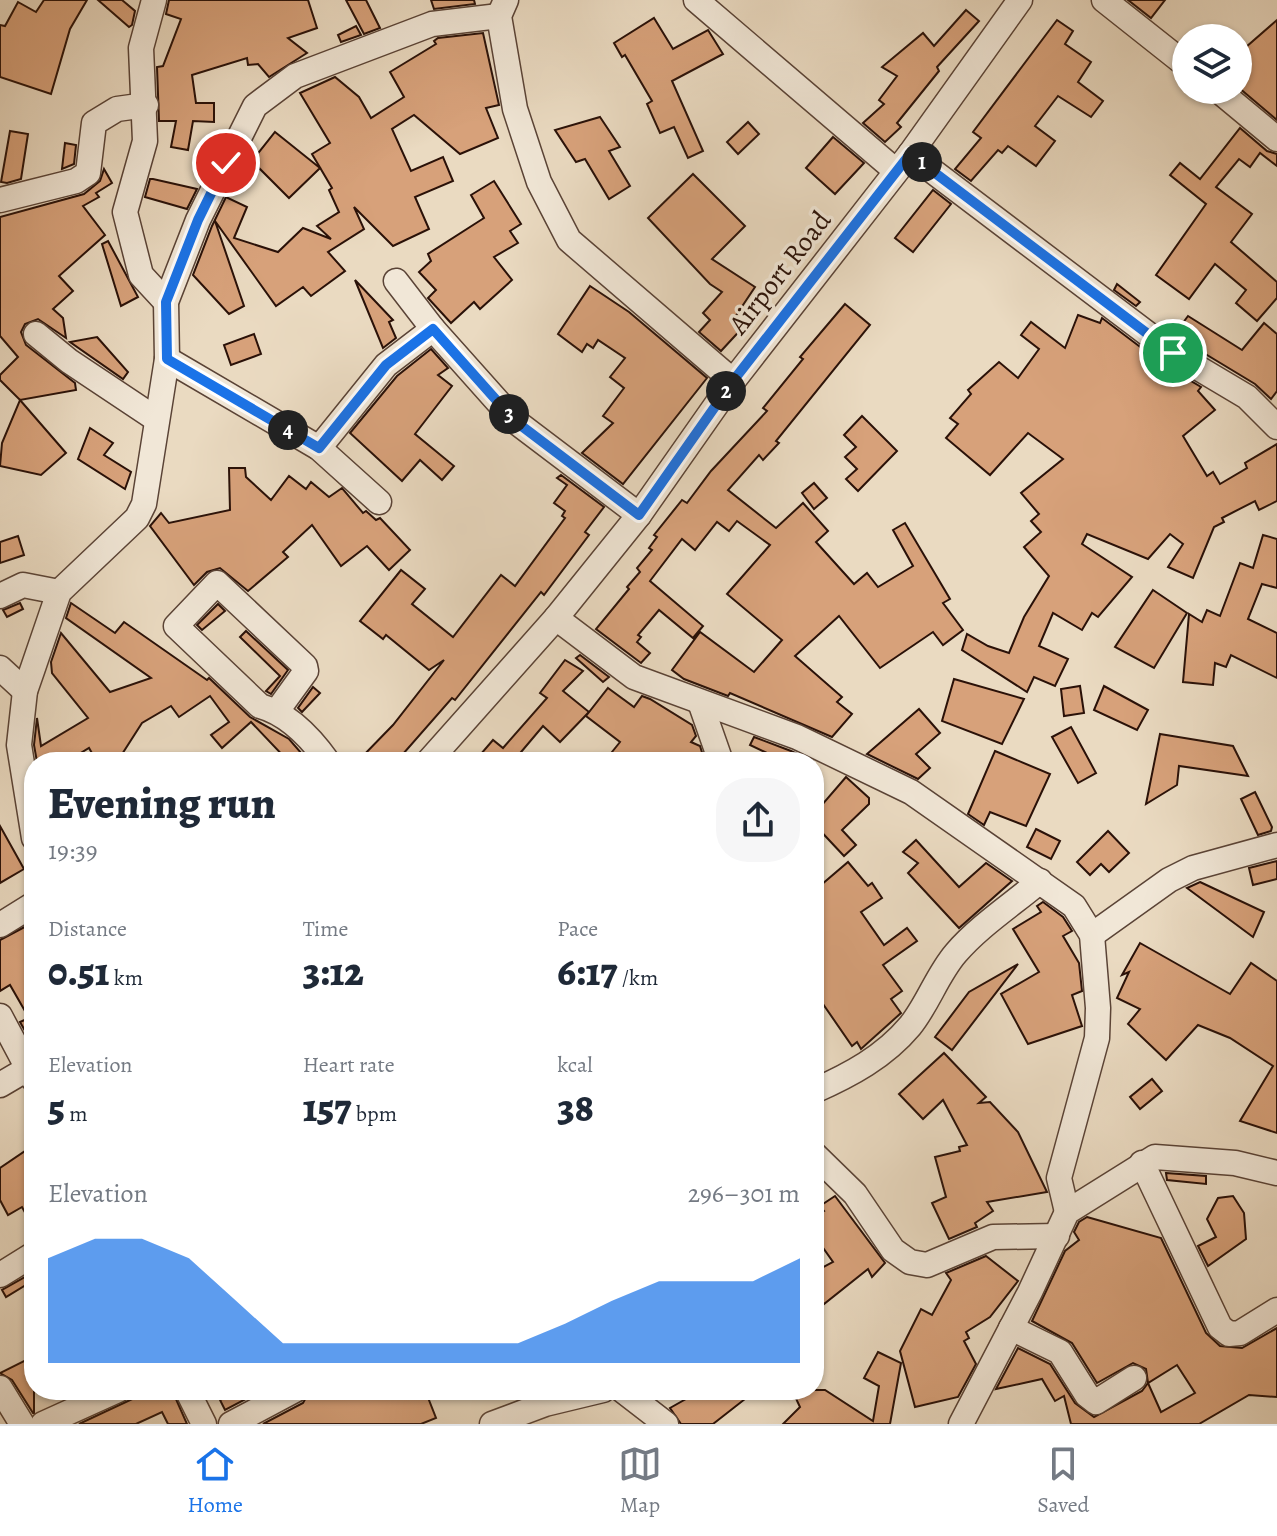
<!DOCTYPE html>
<meta charset="utf-8">
<style>
:root{--surface:#fff;--page:#f6f6f7;--text:#1f2937;--muted:#747a83;--line:#e0e1e3;--accent:#1a73e8}
body{margin:0;font-family:Alegreya,serif;background:var(--page);color:var(--text);height:100vh;display:flex;flex-direction:column;font-size:30px;white-space:nowrap}
*{box-sizing:border-box;margin:0}
p{font-size:26px;color:var(--muted)}
.icon{flex:none;width:44px;height:44px;fill:none;stroke:currentColor;stroke-width:2;stroke-linecap:round;stroke-linejoin:round}
.map{position:relative;flex:1;overflow:hidden}
.drawer{position:absolute;left:24px;top:752px;width:800px;height:648px;display:flex;flex-direction:column;background:var(--surface);border-radius:32px;box-shadow:0 2px 6px #0004}
.drawer>*{flex:none}
.tools{position:absolute;left:1172px;top:24px;display:grid;gap:16px}
.tools a{display:grid;place-items:center;width:80px;height:80px;border-radius:50%;background:var(--surface);box-shadow:0 2px 6px #0004;font-size:40px}
.pin{position:absolute;display:grid;place-items:center;width:68px;height:68px;color:#fff;margin:-34px;border:4px solid #fff;border-radius:50%;box-shadow:0 2px 8px #0007}
.km{position:absolute;width:40px;height:40px;margin:-20px;border-radius:50%;background:#222;color:#fff;font-size:22px;line-height:40px;text-align:center}
.round{display:grid;place-items:center;flex:none;width:84px;height:84px;border-radius:32px;background:var(--page)}
.summary{display:flex;align-items:center;justify-content:space-between;height:136px;padding:0 24px}
h1{font-size:44px;font-weight:800;line-height:60px}
.figures{display:grid;grid-template-columns:repeat(3,1fr);gap:12px;height:136px;padding:8px 24px}
.figures div{display:grid;align-content:center}
.figures b{font-size:40px;font-weight:800}
.figures small{font-size:22px;font-weight:400}
.figures p{font-size:22px}
.chart{height:224px;padding:16px 24px}
.chart p{display:flex;justify-content:space-between}
.chart svg{width:100%;height:144px;margin-top:8px;fill:var(--accent);opacity:.7}
.menu{display:flex;justify-content:space-around;align-items:center;height:112px;border-top:2px solid var(--line);background:var(--surface);font-size:22px;color:var(--muted)}
.menu a{display:grid;justify-items:center;gap:4px}
.menu .selected{color:var(--accent)}
.map>svg:first-child{display:block}
.building{fill:#d7a17a;stroke:#2a1108;stroke-width:2}
.lines{fill:none;stroke-linecap:round;stroke-linejoin:round}
.minor-casing{stroke:#5a4336;stroke-width:27}
.minor{stroke:#f1e7d7;stroke-width:24}
.route-casing{stroke:#fff;stroke-width:16}
.route{stroke:#1a73e8;stroke-width:10}
.labels{text-anchor:middle;stroke-width:7;stroke-linejoin:round;paint-order:stroke}
.street-label{font-size:28px;fill:#2a1108;stroke:#f1e7d7}
</style>
<div class="map">
<svg width="1277" height="1424" viewBox="0 0 1277 1424">
<rect width="100%" height="100%" fill="#eadac1"/>
<filter id="stains"><feTurbulence type="fractalNoise" baseFrequency=".0025" numOctaves="4"/><feColorMatrix values="0 0 0 0 .2 0 0 0 0 .09 0 0 0 0 .02 0 0 0 .5 -.17"/></filter>
<radialGradient id="worn" r=".72"><stop offset=".6" stop-color="#630" stop-opacity="0"/><stop offset="1" stop-color="#630" stop-opacity=".3"/></radialGradient>
<g class="building">
<polygon points="44,0 87,0 70,29 51,94 0,77 0,25 5,26 18,2 36,12"/>
<polygon points="98,0 122,0 135,11 132,25 129,27"/>
<polygon points="169,0 308,0 317,28 288,38 307,53 269,77 258,64 248,65 247,58 192,75 196,103 214,103 214,122 193,121 188,150 171,147 176,121 159,121 157,67 163,66 181,19 166,14"/>
<polygon points="346,0 366,0 380,28 364,34"/>
<polygon points="431,0 474,0 475,4 434,9"/>
<polygon points="1128,0 1165,0 1151,18"/>
<polygon points="966,10 979,21 937,67 939,71 897,123 901,127 885,142 863,123 884,104 879,100 897,76 882,67 923,33 934,46"/>
<polygon points="654,18 673,49 708,30 723,54 672,81 703,151 688,158 674,127 660,133 647,104 652,101 625,55 622,57 614,43"/>
<polygon points="1057,20 1073,31 1065,44 1091,62 1078,82 1103,101 1091,117 1058,96 1035,126 1055,141 1036,166 1008,146 1002,153 998,150 971,181 955,169 981,138 973,132"/>
<polygon points="1277,20 1277,120 1238,87 1238,54"/>
<polygon points="356,26 361,35 341,42 338,35"/>
<polygon points="483,33 499,105 486,108 498,138 460,154 414,115 392,129 411,171 443,157 453,181 415,197 429,229 393,246 354,207 364,229 328,252 345,271 311,296 303,287 276,306 215,221 244,306 229,314 193,275 212,226 226,197 247,207 234,238 278,252 303,228 331,239 317,226 339,212 329,190 332,188 312,154 330,143 300,93 335,77 359,97 371,118 404,97 390,72 436,44 434,41 438,38"/>
<polygon points="600,117 620,147 609,151 630,186 609,199 585,159 576,162 555,130"/>
<polygon points="748,122 759,134 738,154 727,142"/>
<polygon points="1240,128 1267,151 1277,154 1277,166 1260,153 1250,167 1239,159 1216,187 1252,214 1231,242 1277,282 1277,298 1257,321 1236,303 1246,290 1215,264 1189,299 1156,275 1206,204 1170,175 1180,163 1200,179"/>
<polygon points="10,131 28,134 21,179 7,183 1,182"/>
<polygon points="275,132 320,168 289,198 252,161"/>
<polygon points="833,137 864,163 835,194 806,168"/>
<polygon points="65,143 76,145 74,164 62,169"/>
<polygon points="104,169 112,183 96,193 99,197 83,206 105,235 59,276 73,291 53,309 63,318 66,338 38,319 25,324 21,332 26,345 75,383 76,390 20,400 0,380 0,375 18,357 0,336 0,217 84,194 100,181"/>
<polygon points="693,174 745,226 712,259 755,287 735,317 745,325 721,351 699,332 710,320 703,313 722,292 710,284 648,218"/>
<polygon points="150,179 153,179 197,189 187,209 145,197"/>
<polygon points="494,181 521,224 510,231 518,243 494,257 512,280 480,309 474,302 451,323 428,298 436,290 419,272 431,261 428,254 484,218 471,195"/>
<polygon points="933,190 951,204 913,252 895,238"/>
<polygon points="108,241 138,297 121,306 102,244"/>
<polygon points="355,280 393,320 389,322 396,338 383,348"/>
<polygon points="1117,284 1140,302 1136,306 1114,290"/>
<polygon points="590,286 629,312 707,378 623,484 582,453 613,423 603,416 624,388 610,377 625,358 598,340 593,348 587,344 582,352 558,334"/>
<polygon points="845,304 870,325 776,441 779,443 763,460 759,455 728,490 776,528 803,503 828,531 816,542 854,584 867,573 878,587 913,566 893,530 905,523 950,599 943,603 963,630 943,645 933,632 880,668 839,616 795,656 842,697 837,702 852,714 832,737 730,693 728,696 684,679 672,670 700,632 754,672 782,640 727,594 770,545 737,521 729,531 717,522 695,550 682,539 650,581 703,626 693,638 659,610 638,635 641,637 637,642 650,653 641,663 596,629 629,589 627,587 640,572 637,568 652,550 649,548 657,537 654,535 682,500 687,503 711,471 767,411 763,408 803,359 800,357"/>
<polygon points="1078,315 1100,323 1102,318 1164,365 1201,387 1198,391 1215,410 1183,436 1207,476 1213,472 1220,484 1247,468 1245,463 1277,444 1277,501 1259,510 1255,501 1222,518 1224,522 1214,527 1193,578 1168,567 1183,544 1170,534 1148,559 1087,534 1082,544 1132,577 1098,617 1092,613 1082,630 1053,613 1039,646 1068,659 1055,686 1034,677 1027,692 962,650 967,634 988,646 1009,653 1024,617 1049,576 1024,547 1041,532 1031,521 1039,514 1021,493 1063,459 1028,433 990,475 946,438 958,424 950,418 971,394 968,390 999,362 1018,378 1039,349 1021,335 1031,322 1065,348"/>
<polygon points="1188,316 1242,350 1264,323 1277,334 1277,391 1271,399 1255,384 1174,335"/>
<polygon points="254,334 261,354 231,365 224,345"/>
<polygon points="97,337 128,372 123,379 70,342"/>
<polygon points="431,349 448,368 438,375 452,386 415,434 454,466 442,480 420,460 402,481 350,433 397,376"/>
<polygon points="20,400 66,453 41,475 0,466 2,443"/>
<polygon points="862,416 897,451 858,491 846,479 857,469 845,457 856,447 844,435"/>
<polygon points="90,428 113,443 104,455 131,472 125,489 78,459"/>
<polygon points="229,468 245,468 246,477 271,500 289,476 306,489 311,482 329,497 342,488 363,513 366,511 376,520 380,518 410,550 389,570 367,546 341,566 312,525 283,552 288,557 248,591 220,568 207,572 194,585 150,526 161,513 169,523 230,510"/>
<polygon points="561,475 604,507 585,532 589,535 544,595 541,592 455,700 452,698 396,762 357,762 393,725 444,660 429,670 386,635 383,639 360,621 401,570 425,589 412,604 453,637 501,575 515,586 565,518 562,516 565,511 554,503 567,485 557,478"/>
<polygon points="814,483 827,498 814,509 802,493"/>
<polygon points="1263,535 1277,539 1277,588 1262,584 1248,619 1277,633 1277,678 1231,655 1226,667 1215,663 1213,685 1183,682 1189,614 1202,622 1207,610 1220,616 1240,563 1253,568"/>
<polygon points="18,536 24,555 0,563 0,542"/>
<polygon points="1153,590 1187,613 1154,668 1115,647"/>
<polygon points="20,603 23,609 7,617 3,610"/>
<polygon points="71,603 115,633 124,622 207,680 209,678 250,717 289,739 309,762 289,762 251,722 222,748 211,735 229,722 210,696 179,717 171,706 142,723 117,762 97,762 89,748 66,762 37,762 34,745 37,718 41,746 88,718 52,673 51,662 61,633 110,692 151,678 66,618"/>
<polygon points="218,604 225,611 202,630 197,625"/>
<polygon points="246,631 288,670 271,694 266,691 280,676 240,637"/>
<polygon points="580,655 609,677 603,682 576,658"/>
<polygon points="565,660 583,671 563,691 589,712 560,742 543,726 516,758 520,762 489,762 480,755 493,740 503,748 547,698 540,693"/>
<polygon points="954,679 1024,699 1002,744 942,721"/>
<polygon points="1080,686 1084,713 1064,716 1061,689"/>
<polygon points="1104,686 1148,710 1137,730 1094,710"/>
<polygon points="313,687 320,693 302,712 298,708"/>
<polygon points="608,688 634,707 642,696 650,699 692,725 696,736 691,742 700,746 705,762 604,762 620,742 586,716"/>
<polygon points="919,709 940,733 916,754 930,768 918,779 867,754"/>
<polygon points="1071,727 1096,773 1078,783 1052,737"/>
<polygon points="1160,734 1233,746 1248,776 1179,766 1177,785 1146,804"/>
<polygon points="754,737 791,751 814,762 786,762 750,745"/>
<polygon points="995,751 1050,774 1026,826 990,812 984,825 968,814"/>
<polygon points="846,777 869,798 869,804 842,830 856,845 844,856 814,824 814,814"/>
<polygon points="1255,792 1272,827 1271,831 1258,835 1241,799"/>
<polygon points="0,826 24,869 0,883"/>
<polygon points="1036,829 1060,841 1051,859 1027,847"/>
<polygon points="1108,831 1129,853 1109,872 1101,864 1090,875 1077,862"/>
<polygon points="916,840 959,887 986,863 1012,881 959,928 908,873 918,863 903,852"/>
<polygon points="1277,861 1277,879 1253,885 1249,868"/>
<polygon points="848,862 868,886 872,883 882,898 861,912 884,945 907,928 917,941 883,965 902,991 891,999 901,1013 861,1049 857,1042 852,1046 814,991 814,891"/>
<polygon points="1200,882 1264,912 1253,937 1187,888"/>
<polygon points="1043,902 1063,917 1072,931 1063,936 1079,963 1082,991 1072,995 1082,1026 1028,1044 1001,994 1039,972 1013,929 1041,912 1037,906"/>
<polygon points="34,922 34,1032 28,1036 20,1022 29,1018 10,985 0,991 0,940"/>
<polygon points="1140,943 1230,994 1251,963 1277,981 1277,1133 1240,1121 1273,1066 1230,1038 1198,1025 1166,1060 1128,1024 1140,1009 1117,998 1129,972 1122,975"/>
<polygon points="1018,964 952,1050 935,1037 969,992"/>
<polygon points="944,1053 986,1097 979,1103 990,1102 1018,1132 1047,1192 987,1202 993,1211 975,1223 977,1227 949,1239 932,1203 946,1197 935,1157 960,1151 959,1147 967,1145 943,1100 923,1119 899,1094"/>
<polygon points="1152,1079 1162,1091 1140,1109 1130,1097"/>
<polygon points="34,1145 34,1229 22,1207 8,1215 0,1200 0,1168"/>
<polygon points="1166,1173 1206,1176 1206,1184 1167,1180"/>
<polygon points="835,1196 885,1263 872,1277 868,1269 824,1304 814,1292 814,1272 833,1262 814,1235 814,1217 824,1211 820,1206"/>
<polygon points="1233,1196 1244,1213 1246,1239 1208,1266 1198,1246 1216,1237 1207,1219 1218,1198"/>
<polygon points="1087,1217 1161,1238 1206,1333 1220,1346 1242,1348 1277,1328 1277,1397 1249,1395 1199,1424 1071,1424 1064,1396 1055,1401 1042,1379 996,1389 1018,1348 1050,1364 1075,1403 1094,1417 1142,1391 1148,1383 1161,1412 1195,1393 1177,1365 1148,1383 1146,1369 1133,1363 1097,1383 1072,1343 1032,1321 1065,1251 1079,1240 1074,1232 1079,1222"/>
<polygon points="986,1256 1018,1281 990,1317 966,1332 969,1338 964,1341 976,1364 958,1397 915,1407 900,1351 921,1309 932,1315 951,1280 946,1273"/>
<polygon points="34,1272 34,1280 6,1297 2,1290"/>
<polygon points="878,1352 901,1363 890,1424 783,1424 800,1407 792,1390 825,1390 873,1421 879,1386 864,1378"/>
<polygon points="34,1356 34,1413 33,1413 12,1380 0,1373"/>
<polygon points="141,1390 172,1390 187,1424 168,1424 162,1412 136,1424 79,1424 143,1394"/>
<polygon points="240,1390 263,1390 225,1410 220,1400"/>
<polygon points="310,1390 425,1390 436,1418 421,1424 263,1424 303,1403"/>
<polygon points="702,1390 736,1390 745,1399 713,1424 681,1424 670,1408"/>
</g>
<g class="lines">
<g class="minor-casing">
<g id="minor">
<polyline points="154,0 141,48 145,141 125,212 141,275 166,302"/>
<polyline points="506,0 499,16 515,109 539,182 569,240 733,381"/>
<polyline points="696,0 896,171"/>
<polyline points="1104,0 1186,65"/>
<polyline points="1218,90 1277,139"/>
<polyline points="910,154 1173,353 1247,397 1277,427"/>
<polyline points="0,200 76,181 88,173 94,123 117,109 146,105"/>
<polyline points="396,281 433,329 515,421 639,515"/>
<polyline points="36,334 69,361 156,419"/>
<polyline points="167,359 319,448 379,502"/>
<polyline points="319,448 386,365 433,329"/>
<polyline points="0,596 23,585 59,592"/>
<polyline points="556,618 634,677 797,737 911,792 1074,906 1092,935 1098,1008 1097,1038 1059,1178 1067,1212"/>
<polyline points="0,668 25,691"/>
<polyline points="700,702 721,762"/>
<path d="M277,711l29,-40 -1,-5 -88,-83 -41,43 84,80c29,8 51,32 68,56"/>
<polyline points="428,762 556,618 639,515 733,381 910,154 1020,0"/>
<polyline points="34,838 19,745 25,691 33,668 59,592 137,518 144,504 167,359 166,302 198,220 255,106 295,76 432,24 499,16"/>
<polyline points="0,925 34,904"/>
<polyline points="1092,935 1169,880 1193,868 1277,845"/>
<polyline points="0,1016 34,1080"/>
<polyline points="0,1085 34,1065"/>
<path d="M814,1091c36,-16 70,-34 96,-65 18,-22 27,-51 46,-73 23,-27 57,-49 84,-72"/>
<polyline points="814,1154 855,1194 893,1250 910,1262 927,1265 993,1237 1057,1236"/>
<polyline points="1142,1163 1220,1327 1229,1334 1240,1333 1277,1310"/>
<polyline points="0,1275 34,1254"/>
<polyline points="1011,1328 1060,1352 1087,1395 1096,1402 1134,1378"/>
<polyline points="0,1388 22,1424"/>
<polyline points="187,1390 204,1424"/>
<polyline points="622,1390 666,1424"/>
<polyline points="43,1424 118,1390"/>
<polyline points="231,1424 295,1390"/>
<polyline points="492,1424 545,1404 603,1390"/>
<polyline points="961,1424 1030,1292 1067,1212 1155,1157 1235,1163 1277,1173"/>
</g>
</g>
<use href="#minor" class="minor"/>
</g>
<g class="lines">
<g class="route-casing">
<polyline id="route" points="226,163 198,220 166,302 167,359 319,448 386,365 433,329 515,421 639,515 733,381 910,154 1173,353"/>
</g>
<use href="#route" class="route"/>
</g>
<g class="labels">
<g class="street-label">
<text transform="translate(779 272) rotate(-52)" y="10">Airport Road</text>
</g>
</g>
<rect width="100%" height="100%" filter="url(#stains)"/>
<rect width="100%" height="100%" fill="url(#worn)"/>
</svg>
<div class="tools">
<a><svg class="icon" aria-label="layers" viewBox="0 0 24 24"><path d="M12 4l9 5-9 5-9-5zM3 14l9 5 9-5"/></svg></a>
</div>
<div class="pin" style="left:1173px;top:353px;background:#1e9e55"><svg class="icon" aria-label="arrive" viewBox="0 0 24 24"><path d="M6 21V4h12l-3 4 3 4H6"/></svg></div>
<div class="pin" style="left:226px;top:163px;background:#d93025"><svg class="icon" aria-label="check" viewBox="0 0 24 24"><path d="M5 12l5 5 9-10"/></svg></div>
<b class="km" style="left:922px;top:162px">1</b>
<b class="km" style="left:726px;top:391px">2</b>
<b class="km" style="left:509px;top:414px">3</b>
<b class="km" style="left:288px;top:430px">4</b>
<section class="drawer">
<div class="summary"><div><h1>Evening run</h1><p>19:39</p></div><a class="round"><svg class="icon" aria-label="share" viewBox="0 0 24 24"><path d="M12 15V3M7 8l5-5 5 5M5 13v7h14v-7"/></svg></a></div>
<div class="figures">
<div><p>Distance</p><b>0.51<small> km</small></b></div>
<div><p>Time</p><b>3:12</b></div>
<div><p>Pace</p><b>6:17<small> /km</small></b></div>
</div>
<div class="figures">
<div><p>Elevation</p><b>5<small> m</small></b></div>
<div><p>Heart rate</p><b>157<small> bpm</small></b></div>
<div><p>kcal</p><b>38</b></div>
</div>
<div class="chart"><p><span>Elevation</span>296–301 m</p>
<svg viewBox="0 0 160 44" preserveAspectRatio="none"><path d="M0 44V12L10 6L20 6L30 12L40 25L50 38L60 38L70 38L80 38L90 38L100 38L110 32L120 25L130 19L140 19L150 19L160 12V44z"/></svg>
</div>
</section>
</div>
<nav class="menu">
<a class="selected"><svg class="icon" aria-label="home" viewBox="0 0 24 24"><path d="M3 11l9-7 9 7M6 9v11h12V9"/></svg>Home</a>
<a><svg class="icon" aria-label="map" viewBox="0 0 24 24"><path d="M3 6l6-2 6 2 6-2v14l-6 2-6-2-6 2zM9 4v14M15 6v14"/></svg>Map</a>
<a><svg class="icon" aria-label="saved" viewBox="0 0 24 24"><path d="M7 4h10v16l-5-4-5 4z"/></svg>Saved</a>
</nav>
